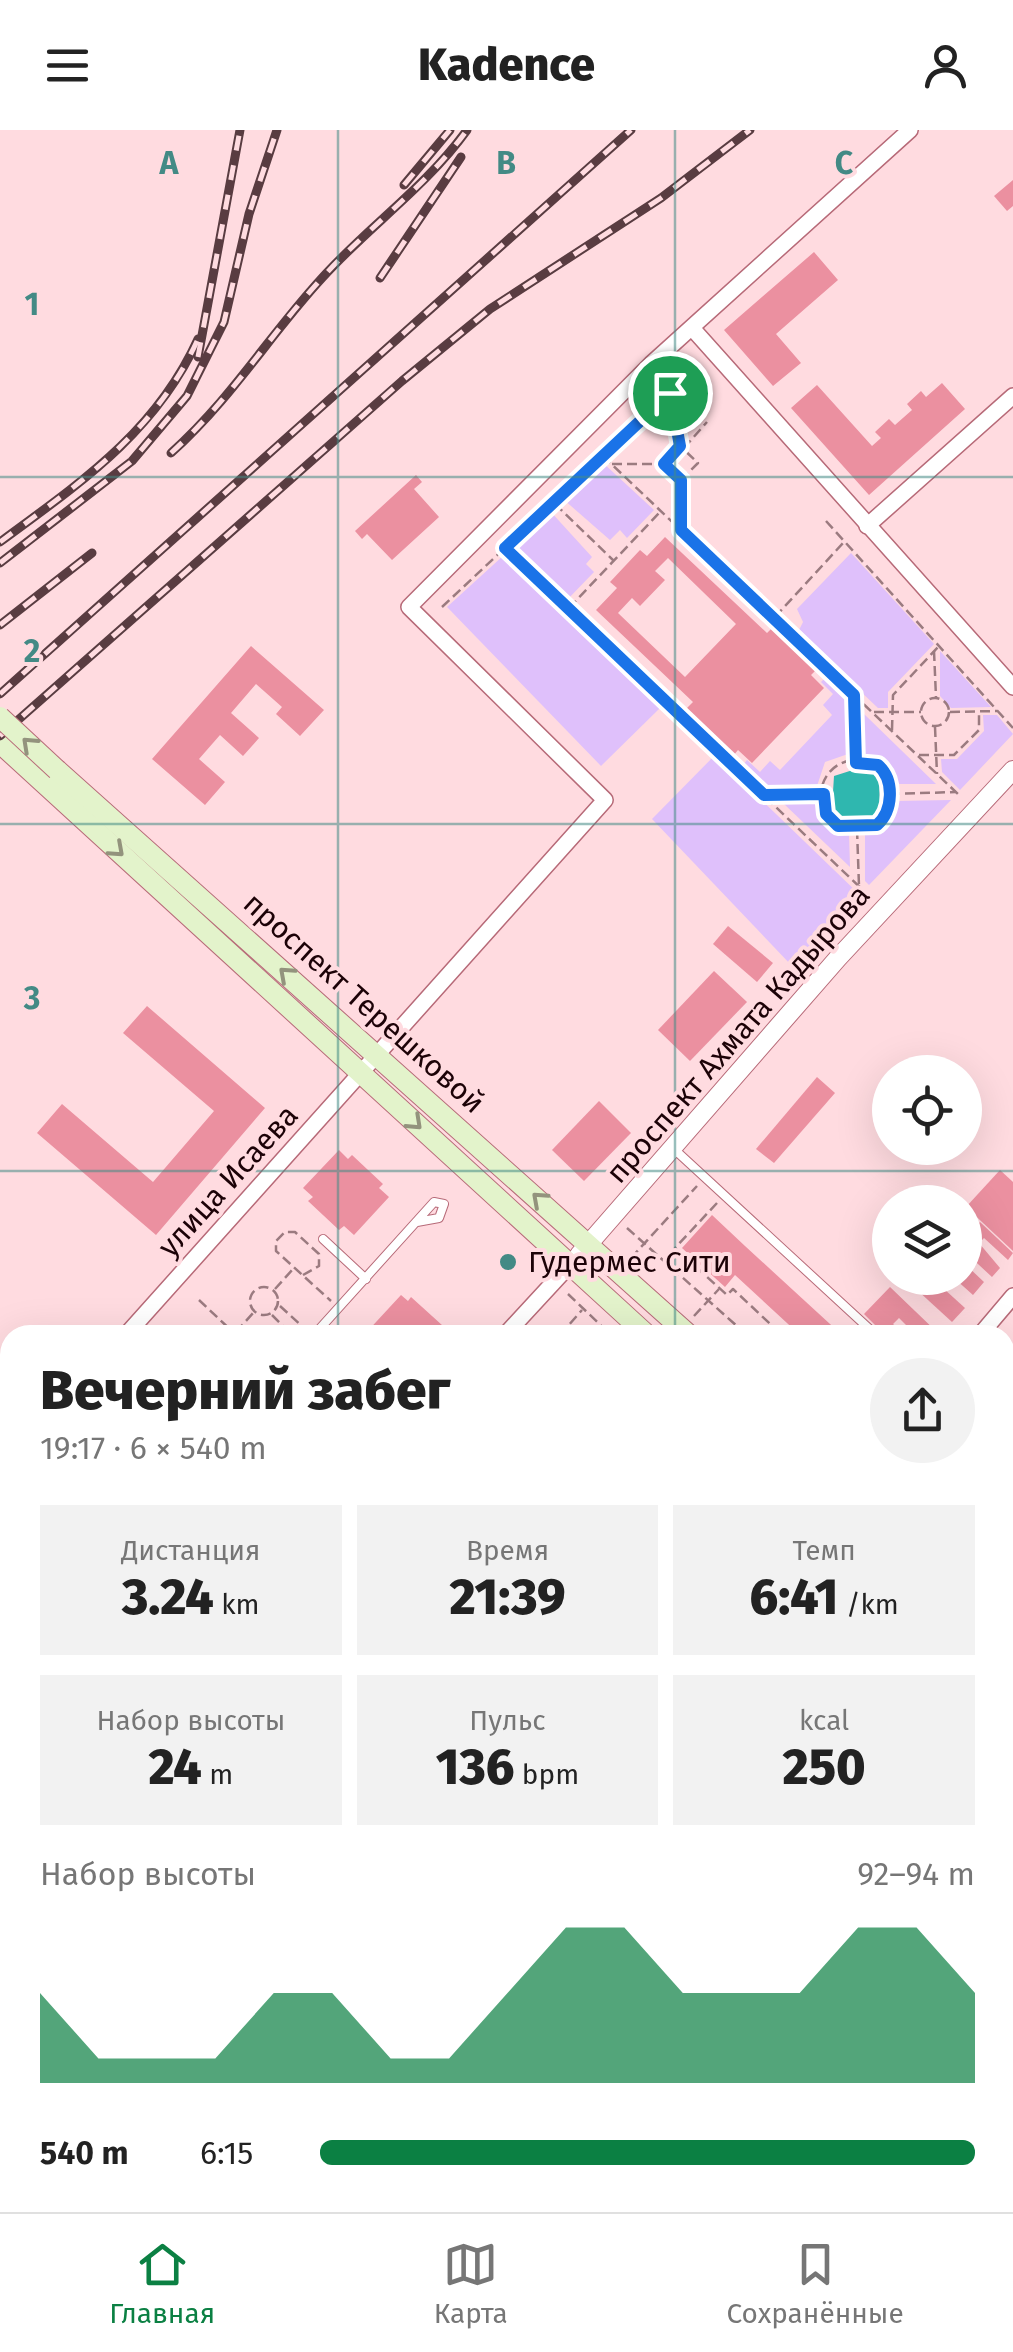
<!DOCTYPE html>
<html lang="ru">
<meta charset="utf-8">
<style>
:root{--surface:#fff;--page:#f2f2f2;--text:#222;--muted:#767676;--line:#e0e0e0;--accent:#0b8043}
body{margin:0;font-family:"Fira Sans",sans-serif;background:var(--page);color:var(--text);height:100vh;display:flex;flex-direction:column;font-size:38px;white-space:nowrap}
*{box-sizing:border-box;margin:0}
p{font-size:32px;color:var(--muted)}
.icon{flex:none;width:55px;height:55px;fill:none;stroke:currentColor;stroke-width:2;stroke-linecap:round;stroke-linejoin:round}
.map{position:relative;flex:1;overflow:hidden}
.side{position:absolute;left:0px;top:1195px;width:1015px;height:888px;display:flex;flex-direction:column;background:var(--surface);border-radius:30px 30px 0 0;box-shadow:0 10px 40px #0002}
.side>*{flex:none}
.tools{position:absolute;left:872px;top:925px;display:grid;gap:20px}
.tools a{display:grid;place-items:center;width:110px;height:110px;border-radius:50%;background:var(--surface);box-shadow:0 10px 40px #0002;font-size:50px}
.pin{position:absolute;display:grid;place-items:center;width:85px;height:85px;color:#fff;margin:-42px;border:5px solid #fff;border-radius:50%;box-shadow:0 2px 10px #0007}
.round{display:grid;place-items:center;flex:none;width:105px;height:105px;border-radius:52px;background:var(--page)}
.head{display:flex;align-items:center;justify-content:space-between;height:170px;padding:0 40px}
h1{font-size:55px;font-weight:800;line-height:75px}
.stats{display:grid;grid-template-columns:repeat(3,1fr);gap:15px;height:170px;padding:10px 40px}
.stats div{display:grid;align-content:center;border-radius:0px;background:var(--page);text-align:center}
.stats b{font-size:50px;font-weight:800}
.stats small{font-size:28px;font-weight:400}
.stats p{font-size:28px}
.chart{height:280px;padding:20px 40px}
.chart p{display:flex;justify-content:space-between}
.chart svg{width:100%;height:180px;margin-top:10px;fill:var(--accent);opacity:.7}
ul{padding:0 40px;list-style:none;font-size:32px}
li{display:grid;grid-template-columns:160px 120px 1fr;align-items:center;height:75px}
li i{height:25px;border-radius:12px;background:var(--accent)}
header{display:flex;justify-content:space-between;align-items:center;height:130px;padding:0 40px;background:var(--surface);font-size:45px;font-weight:800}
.tabs{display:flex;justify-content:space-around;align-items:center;height:140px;border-top:2px solid var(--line);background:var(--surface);font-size:28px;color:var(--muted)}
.tabs a{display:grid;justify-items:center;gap:5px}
.tabs .selected{color:var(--accent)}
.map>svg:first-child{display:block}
.green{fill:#dfc0fb}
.water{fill:#2fb7af}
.building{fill:#eb90a0;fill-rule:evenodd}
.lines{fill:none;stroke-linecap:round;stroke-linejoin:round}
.service-casing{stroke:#b76a78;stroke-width:10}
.minor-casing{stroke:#b76a78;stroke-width:18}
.tertiary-casing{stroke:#b76a78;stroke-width:20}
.secondary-casing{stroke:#b76a78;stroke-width:22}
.path{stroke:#9b7b80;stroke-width:2.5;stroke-dasharray:10 5;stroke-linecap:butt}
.service{stroke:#fff;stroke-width:8}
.minor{stroke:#fff;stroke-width:15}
.tertiary{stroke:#fff;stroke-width:18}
.secondary{stroke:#e3f3cb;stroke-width:20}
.rail-casing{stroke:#593c41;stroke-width:9}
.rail{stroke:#ffdbe0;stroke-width:5;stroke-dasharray:15;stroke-linecap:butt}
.secondary-bridge-casing{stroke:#b76a78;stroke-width:22;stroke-linecap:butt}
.secondary-bridge{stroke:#e3f3cb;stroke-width:20}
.oneway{stroke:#93937d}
.route-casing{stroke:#fff;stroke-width:20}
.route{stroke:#1a73e8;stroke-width:12}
.grid{fill:none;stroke:#438a85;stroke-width:2.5;stroke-opacity:0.55}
.poi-dot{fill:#438a85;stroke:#ffdbe0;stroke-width:4}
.labels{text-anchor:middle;stroke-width:8;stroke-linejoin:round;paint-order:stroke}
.street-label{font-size:30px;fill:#1c0207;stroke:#ffdbe0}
.poi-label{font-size:30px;fill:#1c0207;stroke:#ffdbe0;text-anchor:start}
.grid-label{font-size:32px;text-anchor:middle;font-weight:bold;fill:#438a85;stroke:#ffdbe0;stroke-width:8;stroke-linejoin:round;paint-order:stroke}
</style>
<header><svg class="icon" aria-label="menu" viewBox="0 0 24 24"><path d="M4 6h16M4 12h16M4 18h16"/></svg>Kadence<svg class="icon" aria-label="person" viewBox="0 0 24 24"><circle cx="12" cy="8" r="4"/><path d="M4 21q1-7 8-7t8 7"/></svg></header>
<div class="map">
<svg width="1013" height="2082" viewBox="0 0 1013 2082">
<rect width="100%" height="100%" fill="#ffdbe0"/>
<g class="green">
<polygon points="602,332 654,380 627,408 620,400 610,410 563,369"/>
<polygon points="550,381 592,427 586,434 594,442 566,471 512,418"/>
<polygon points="851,423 934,514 888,562 888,578 878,578 798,502 803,492 797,479"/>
<polygon points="504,425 660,578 601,636 447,477"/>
<polygon points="940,521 991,577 951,578 940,566"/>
<polygon points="828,545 847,563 848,624 825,632 817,656 766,657 743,635 747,630 760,642 770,631 780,640 832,585 823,575 833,564 821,552"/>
<polygon points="864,584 936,654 895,654 887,632 865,624"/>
<polygon points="983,585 997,585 1013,604 960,660 942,642 941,629 957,629 984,601"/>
<polygon points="715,625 860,765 792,836 652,689"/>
<path d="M951,670l-82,85 -4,-4v-47c21,-2 31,-12 31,-33z"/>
<path d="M818,672c1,21 10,31 31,30l1,35 -67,-64z"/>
</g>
<polygon class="water" points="856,639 879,645 880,681 871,688 839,688 832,679 834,646"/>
<g class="building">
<polygon points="1013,50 1013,76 1007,81 994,66"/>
<polygon points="814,122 838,150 776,204 801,233 773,256 724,200"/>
<polygon points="942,253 965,279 869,365 791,278 817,255 872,316 881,308 875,302 889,289 895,295 912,280 907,274 921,261 926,267"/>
<polygon points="416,345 422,352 414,359 439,387 392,430 367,404 362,409 355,401"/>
<path d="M665,407l102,96 6,-6 44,42 -6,6 13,13 -72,75 -14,-13 -5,6 -48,-46 8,-8 -97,-92 21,-22 -7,-6 30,-32 7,6zM668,428l68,66 -51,53 -67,-64 14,-15 8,8 25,-26 -10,-9z"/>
<polygon points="251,516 324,580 300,606 276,584 282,577 256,554 231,583 259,608 243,626 220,605 199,629 225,652 205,675 152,629"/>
<polygon points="728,796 773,833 757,852 713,814"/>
<polygon points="714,841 747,872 690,931 658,900"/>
<polygon points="147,876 265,978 156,1105 37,1003 62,974 153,1052 214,981 123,903"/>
<polygon points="817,947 835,963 774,1033 756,1019"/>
<polygon points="599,971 631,1003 584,1051 552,1020"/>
<polygon points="339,1020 348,1029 352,1025 383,1054 379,1058 389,1067 354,1105 344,1096 339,1100 308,1071 313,1067 303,1058"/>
<polygon points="1000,1040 1013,1052 1013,1121 966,1077"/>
<polygon points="712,1085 745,1116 842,1205 800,1205 735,1145 725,1157 682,1118"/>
<polygon points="980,1092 1013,1123 1008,1130 984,1108 979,1113 1000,1138 992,1147 965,1122 965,1109"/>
<polygon points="965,1134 984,1152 973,1165 954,1148 965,1148"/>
<polygon points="904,1148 932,1148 965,1178 952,1192"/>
<polygon points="890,1157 940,1205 916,1205 899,1188 893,1194 905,1205 885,1205 864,1184"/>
<polygon points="401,1165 408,1171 411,1167 453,1205 364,1205"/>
<polygon points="1005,1326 1013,1334 1010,1377 1005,1373"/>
<polygon points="7,1813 10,1859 0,1869 0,1821"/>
<polygon points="1005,1886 1013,1895 1013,1958 1005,1949"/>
<polygon points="760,2072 806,2072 815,2082 769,2082"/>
</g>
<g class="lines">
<g class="service-casing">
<g id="service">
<polyline points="674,1019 876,1205"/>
<polyline points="323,1109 366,1149"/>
<polyline points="314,1205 434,1072 444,1074 439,1088 417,1092"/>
<polyline points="0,1446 10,1435"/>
<polyline points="1005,1482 1013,1477"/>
<polyline points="1005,1699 1013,1694"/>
<polyline points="1005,1873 1013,1881"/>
<polyline points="1005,1981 1013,1990"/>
<polyline points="1005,2008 1013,2000"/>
<polyline points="1005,2036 1013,2041"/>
<polyline points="855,2072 865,2082"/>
<polyline points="931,2082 940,2072"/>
</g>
</g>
<g class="minor-casing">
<g id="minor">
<polyline points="692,198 1013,557"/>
<polyline points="867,396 1013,266"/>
<polyline points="126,1205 605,670 409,477 651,234 910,0"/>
<polyline points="505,1205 577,1127"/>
<polyline points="980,1205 1013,1166"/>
<polyline points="0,1345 10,1333"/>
<polyline points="0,1758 10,1747"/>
<polyline points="715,2072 724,2082"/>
<polyline points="197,2082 206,2072"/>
<polyline points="511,2082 519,2072"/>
</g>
</g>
<g class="tertiary-casing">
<polyline id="tertiary" points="579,1125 838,828 1013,640"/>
</g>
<g class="secondary-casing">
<g id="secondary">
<polyline points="0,613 647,1205"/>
<polyline points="57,640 689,1205"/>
<polyline points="1005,1581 1013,1593"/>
<polyline points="1005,1635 1013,1648"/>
</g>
</g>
<g class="path">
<polyline points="670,264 680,315"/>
<polyline points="684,318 707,292"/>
<polyline points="603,326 959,665"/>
<polyline points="612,334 664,334 681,350 698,333 680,316 664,334"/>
<polyline points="681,352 681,399"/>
<polyline points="555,374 614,431"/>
<polyline points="826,391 1013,598"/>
<polyline points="505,419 866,763"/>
<polyline points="442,477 688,246"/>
<polyline points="569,478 660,382"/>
<polyline points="775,487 844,412"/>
<polyline points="934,521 936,567"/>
<polyline points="854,565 856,632"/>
<circle cx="935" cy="582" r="14"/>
<polyline points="874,582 921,582"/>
<polyline points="950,582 997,581"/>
<polyline points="935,597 937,644"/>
<polyline points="892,600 893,565 939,516"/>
<polyline points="919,625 954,625 979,600 979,581"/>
<circle cx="856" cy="665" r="35"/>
<polyline points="890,664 956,662"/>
<polyline points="765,665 822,664"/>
<polyline points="857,699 859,756"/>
<polyline points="717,1073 675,1118 727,1165 733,1159 782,1205"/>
<polyline points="627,1098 747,1205"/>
<polyline points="631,1128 697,1056"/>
<polyline points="303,1145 319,1136 319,1124 295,1102 285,1102 276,1111 276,1121 331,1171"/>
<circle cx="264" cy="1171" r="14"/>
<polyline points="275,1159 293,1139"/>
<polyline points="568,1164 611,1205"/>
<polyline points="199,1170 236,1205"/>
<polyline points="280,1176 304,1198"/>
<polyline points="272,1185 292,1205"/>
<polyline points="694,1186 719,1159"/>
<polyline points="236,1202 254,1182"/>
<polyline points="560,1205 582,1180"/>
<polyline points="1005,1380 1013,1384"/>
<polyline points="1005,1397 1013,1407"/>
<polyline points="1005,1422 1013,1424"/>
<polyline points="1005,1439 1013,1429"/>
<polyline points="1005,1458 1013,1455"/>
<polyline points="1005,1751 1013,1764"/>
<polyline points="1005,1756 1013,1751"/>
<polyline points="1005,1773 1013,1768"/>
<polyline points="1005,1795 1013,1801"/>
<polyline points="1005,1798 1013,1811"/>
<polyline points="1005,1823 1013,1836"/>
</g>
<use href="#service" class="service"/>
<use href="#minor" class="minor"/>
<use href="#tertiary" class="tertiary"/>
<use href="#secondary" class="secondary"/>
<g class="rail-casing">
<g id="rail">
<polyline points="404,55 450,0"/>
<polyline points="380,148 461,27"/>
<polyline points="198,227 240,0"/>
<path d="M171,323c62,-56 96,-115 151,-175 47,-52 103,-90 145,-148"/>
<path d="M0,412c80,-59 156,-110 198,-203"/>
<polyline points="0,433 132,331 187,266 224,192 249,84 277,0"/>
<polyline points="0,495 92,423"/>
<polyline points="0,564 631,0"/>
<polyline points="0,606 402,251 490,179 661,68 750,0"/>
</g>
</g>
<use href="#rail" class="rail"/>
<g class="secondary-bridge-casing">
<polyline id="secondary-bridge" points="0,587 57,640"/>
</g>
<use href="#secondary-bridge" class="secondary-bridge"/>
</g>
<defs><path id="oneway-chevron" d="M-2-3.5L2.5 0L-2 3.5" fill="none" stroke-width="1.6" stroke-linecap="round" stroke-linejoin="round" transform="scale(2.5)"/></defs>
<g class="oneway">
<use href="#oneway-chevron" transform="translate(29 614) rotate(-137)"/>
<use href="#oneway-chevron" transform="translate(117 720) rotate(42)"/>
<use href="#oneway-chevron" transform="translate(286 844) rotate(-138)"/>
<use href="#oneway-chevron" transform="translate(415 993) rotate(43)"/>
<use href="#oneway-chevron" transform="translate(539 1069) rotate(-138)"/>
</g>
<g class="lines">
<g class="route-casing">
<path id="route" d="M670,263l10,53 -16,18 17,16v50l173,165 2,68 22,2c17,15 15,46 -1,60l-39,1 -12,-12 -2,-20 -60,1 -259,-247z"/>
</g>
<use href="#route" class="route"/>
</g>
<path class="grid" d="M338,0v1205M675,0v1205M0,347h1013M0,694h1013M0,1041h1013M0,1388h10M1005,1388h8M0,1735h10M1005,1735h8M338,2072v10M675,2072v10"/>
<circle class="poi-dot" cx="508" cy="1132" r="10"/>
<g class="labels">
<g class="street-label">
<text transform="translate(364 873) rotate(42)" y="10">проспект Терешковой</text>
<text transform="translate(738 904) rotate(-49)" y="10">проспект Ахмата Кадырова</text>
<text transform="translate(228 1051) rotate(-48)" y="10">улица Исаева</text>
</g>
<g class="poi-label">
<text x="528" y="1142">Гудермес Сити</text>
</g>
</g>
<g class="grid-label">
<text x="169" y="44">A</text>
<text x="506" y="44">B</text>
<text x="844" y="44">C</text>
<text x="32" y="185">1</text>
<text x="32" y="532">2</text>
<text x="32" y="879">3</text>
</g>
</svg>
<div class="tools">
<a><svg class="icon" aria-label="locate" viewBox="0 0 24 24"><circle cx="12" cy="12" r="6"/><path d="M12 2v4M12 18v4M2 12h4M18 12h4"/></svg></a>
<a><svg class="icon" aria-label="layers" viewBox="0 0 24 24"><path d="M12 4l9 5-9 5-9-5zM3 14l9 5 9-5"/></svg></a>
</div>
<div class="pin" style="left:670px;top:263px;background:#1e9e55"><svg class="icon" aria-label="arrive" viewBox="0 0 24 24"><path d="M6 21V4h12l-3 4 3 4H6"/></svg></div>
<section class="side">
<div class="head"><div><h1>Вечерний забег</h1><p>19:17 · 6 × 540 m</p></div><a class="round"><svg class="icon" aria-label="share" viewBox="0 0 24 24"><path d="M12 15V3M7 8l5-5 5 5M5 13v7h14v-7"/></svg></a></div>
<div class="stats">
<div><p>Дистанция</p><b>3.24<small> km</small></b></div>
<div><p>Время</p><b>21:39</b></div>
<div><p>Темп</p><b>6:41<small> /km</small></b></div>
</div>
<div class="stats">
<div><p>Набор высоты</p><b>24<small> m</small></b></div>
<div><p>Пульс</p><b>136<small> bpm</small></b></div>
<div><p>kcal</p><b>250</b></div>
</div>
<div class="chart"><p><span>Набор высоты</span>92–94 m</p>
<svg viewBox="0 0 160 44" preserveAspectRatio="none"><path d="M0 44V22L10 38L20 38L30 38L40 22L50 22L60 38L70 38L80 22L90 6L100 6L110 22L120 22L130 22L140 6L150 6L160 22V44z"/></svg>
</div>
<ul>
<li><b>540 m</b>6:15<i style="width:100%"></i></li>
</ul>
</section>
</div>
<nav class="tabs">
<a class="selected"><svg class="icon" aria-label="home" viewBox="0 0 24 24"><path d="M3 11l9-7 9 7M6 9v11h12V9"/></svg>Главная</a>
<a><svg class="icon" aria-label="map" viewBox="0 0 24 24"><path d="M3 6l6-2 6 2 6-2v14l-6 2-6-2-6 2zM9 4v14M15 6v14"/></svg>Карта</a>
<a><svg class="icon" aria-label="saved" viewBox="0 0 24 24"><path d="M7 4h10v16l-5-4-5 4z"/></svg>Сохранённые</a>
</nav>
